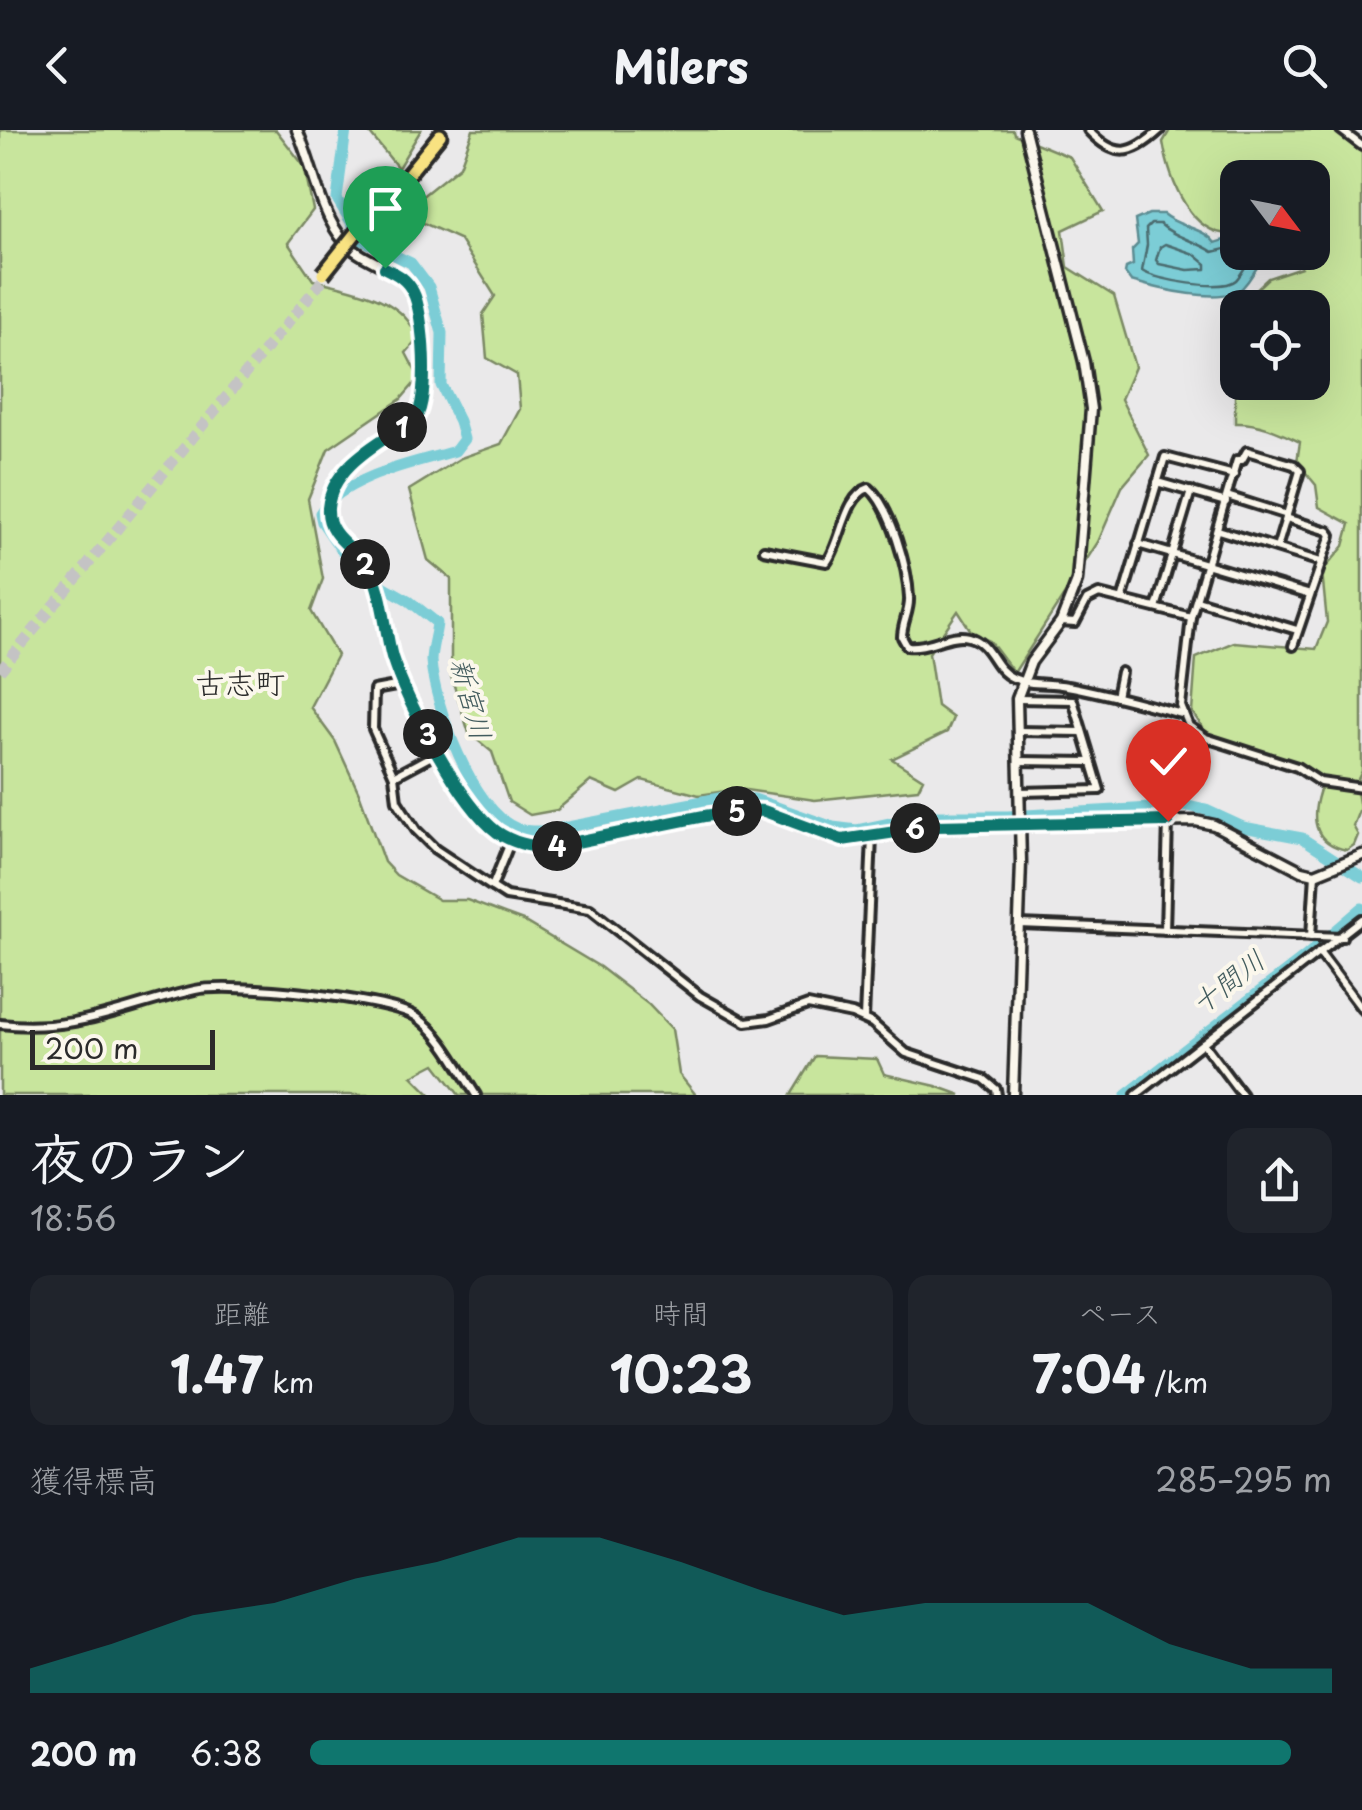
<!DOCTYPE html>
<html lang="ja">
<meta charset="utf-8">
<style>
:root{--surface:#171b24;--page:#20242c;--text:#f1f3f6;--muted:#9ea1a6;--accent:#0f766e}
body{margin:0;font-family:"Playpen Sans","Klee One",sans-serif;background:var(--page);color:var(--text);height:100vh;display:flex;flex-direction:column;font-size:38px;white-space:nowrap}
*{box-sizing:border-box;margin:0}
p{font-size:32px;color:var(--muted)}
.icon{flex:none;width:55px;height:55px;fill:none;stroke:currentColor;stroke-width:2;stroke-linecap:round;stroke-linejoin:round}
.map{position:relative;height:965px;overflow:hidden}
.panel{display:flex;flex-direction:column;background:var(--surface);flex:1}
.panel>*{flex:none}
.needle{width:65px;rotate:122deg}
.tools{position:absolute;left:1220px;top:30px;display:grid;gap:20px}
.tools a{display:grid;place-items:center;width:110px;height:110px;border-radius:20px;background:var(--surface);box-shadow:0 10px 40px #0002;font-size:50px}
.scale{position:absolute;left:30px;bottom:25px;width:185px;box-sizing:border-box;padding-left:10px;border:5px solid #2b2b2b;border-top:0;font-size:28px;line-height:35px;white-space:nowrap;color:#2b2b2b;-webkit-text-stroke:8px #fbf7ec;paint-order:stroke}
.pin{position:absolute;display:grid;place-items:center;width:85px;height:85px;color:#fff;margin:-102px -42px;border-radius:50% 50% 50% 0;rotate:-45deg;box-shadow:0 0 10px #0007}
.pin .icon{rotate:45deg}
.km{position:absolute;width:50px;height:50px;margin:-25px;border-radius:50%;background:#222;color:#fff;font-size:28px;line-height:50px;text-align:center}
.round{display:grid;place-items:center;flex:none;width:105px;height:105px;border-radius:20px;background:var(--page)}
.summary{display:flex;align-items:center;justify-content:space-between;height:170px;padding:0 30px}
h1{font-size:55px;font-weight:700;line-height:75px}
.metrics{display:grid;grid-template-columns:repeat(3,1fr);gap:15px;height:170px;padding:10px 30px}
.metrics div{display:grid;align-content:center;border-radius:20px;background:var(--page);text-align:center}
.metrics b{font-size:50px;font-weight:700}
.metrics small{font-size:28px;font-weight:400}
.metrics p{font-size:28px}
.chart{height:280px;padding:20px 30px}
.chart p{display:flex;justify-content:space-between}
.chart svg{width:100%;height:180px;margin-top:10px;fill:var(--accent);opacity:.7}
ul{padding:0 30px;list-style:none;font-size:32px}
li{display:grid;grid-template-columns:160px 120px 1fr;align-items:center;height:75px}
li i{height:25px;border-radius:12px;background:var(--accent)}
header{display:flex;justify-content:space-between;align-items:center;height:130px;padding:0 30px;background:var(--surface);font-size:45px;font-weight:700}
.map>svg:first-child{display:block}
.green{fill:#c8e59d;stroke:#7a8864;stroke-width:2.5}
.water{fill:#7ccdd6;stroke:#5c8c92;stroke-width:2.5}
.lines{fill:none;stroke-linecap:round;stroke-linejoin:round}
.shore{stroke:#4b6c6f;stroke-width:2.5}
.river{stroke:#7ccdd6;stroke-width:11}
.motorway-tunnel{stroke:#c4c3c4;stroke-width:11;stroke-dasharray:11 5.5;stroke-linecap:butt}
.minor-casing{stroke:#2b2b2b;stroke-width:14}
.tertiary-casing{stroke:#2b2b2b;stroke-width:15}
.motorway-casing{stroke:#2b2b2b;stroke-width:19}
.minor{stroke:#fbf7ec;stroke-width:6}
.tertiary{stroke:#fbf7ec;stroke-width:8}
.motorway{stroke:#f8e281;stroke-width:11}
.motorway-bridge-casing{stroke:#2b2b2b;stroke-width:19;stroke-linecap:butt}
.motorway-bridge{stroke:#f8e281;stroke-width:11}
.route-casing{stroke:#fff;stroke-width:20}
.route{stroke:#0f766e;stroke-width:12}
.labels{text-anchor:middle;stroke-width:8;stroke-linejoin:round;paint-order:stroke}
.water-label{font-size:28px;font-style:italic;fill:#435c5e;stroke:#fbf7ec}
.quarter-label{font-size:30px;fill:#2b2b2b;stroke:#fbf7ec}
</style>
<header><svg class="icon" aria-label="back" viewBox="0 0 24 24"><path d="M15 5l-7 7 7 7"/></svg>Milers<svg class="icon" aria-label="search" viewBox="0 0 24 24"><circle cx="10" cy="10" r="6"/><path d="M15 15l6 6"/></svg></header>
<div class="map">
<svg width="1362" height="965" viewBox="0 0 1362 965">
<rect width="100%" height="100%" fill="#eae9ea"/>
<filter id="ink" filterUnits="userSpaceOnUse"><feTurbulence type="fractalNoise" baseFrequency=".01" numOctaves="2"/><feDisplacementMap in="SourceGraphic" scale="20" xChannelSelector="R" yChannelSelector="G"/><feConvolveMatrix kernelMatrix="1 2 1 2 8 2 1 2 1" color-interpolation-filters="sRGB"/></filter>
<g filter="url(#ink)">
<g class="green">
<path d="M0,0h276l28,36 9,44 -25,33 25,37c39,9 91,17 105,59l-12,14 13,25 -18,21 -73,50 -20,50 15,80 -12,32 26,44 -27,52 25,34 24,52 25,69 12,13 43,25h28l56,21 77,46 48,37 24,25 7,45 17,21h-237l-24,-31 -23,12 19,19h-431z"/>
<polygon points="367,0 421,0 398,38"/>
<polygon points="473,0 1013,0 1014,4 1070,27 1103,81 1063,100 1068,137 1114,166 1135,237 1121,269 1149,325 1122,357 1098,412 1014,543 990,511 973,504 958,481 929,523 937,576 953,588 947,602 892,629 923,649 918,659 815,670 739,659 699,665 642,650 619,663 591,651 557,680 530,685 509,672 492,622 469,603 451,546 451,449 428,430 409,360 461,328 501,314 520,279 517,245 487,228 483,184 495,166 459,109 401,83 460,36"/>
<path d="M1170,0h164l28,23v618l-7,14 -33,-6 -23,-16 -92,-29 -15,-22 4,-54 38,-16 82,7 11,-27 -5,-50 22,-26 6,-22 -31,-17 -3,-22 -19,-23 3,-20c-21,-10 -42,-20 -65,-19v-30l7,-10 70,-1v-74l-74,-2 30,-28 33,-11 -1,-14 12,-1v-74h-74l-1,55c-46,8 -68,-55 -74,-91z"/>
<path d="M1321,657l36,5 3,16 -7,18 5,9 -4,10 -7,5c-35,-7 -37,-33 -26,-63z"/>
<polygon points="815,926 877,929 884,944 936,956 961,965 791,965"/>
</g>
<path class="water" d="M1149,84h14c16,14 41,13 52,29l22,-7 1,16 38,1c-22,10 -19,19 -33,34 -18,19 -88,1 -112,-6l-6,-8 1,-5 7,-3 -1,-15 6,-6 -3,-24z"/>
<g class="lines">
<g class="shore">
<polygon points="1165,114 1194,124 1206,134 1206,139 1188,140 1159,134 1156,130 1160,117"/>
<path d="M1238,116l-25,6c-16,-11 -38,-14 -53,-28h-9l-5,5 1,16 -5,26c13,9 81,21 94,9 7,-7 12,-19 18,-28"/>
</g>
<g class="river">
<path d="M346,0l-9,69 25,41 49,23 18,24 13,46 -1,52 18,36 5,18 -9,12c-38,11 -113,26 -135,62l2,9 33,48 53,30 29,23c-1,12 -6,26 -6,38 3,44 42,150 85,167 10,4 20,3 31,3l177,-34 30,2 79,28 24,3 67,-14h84l180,-10 18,4 37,17 59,11 60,39"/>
<polyline points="1126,965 1307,825 1362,778"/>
</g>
<polyline class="motorway-tunnel" points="0,541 326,146"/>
<g class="minor-casing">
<g id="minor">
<path d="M1088,0c27,29 44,26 72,0"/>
<polyline points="1341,0 1362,16"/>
<polyline points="1157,352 1226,372"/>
<polyline points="1227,366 1287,385"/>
<polyline points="1286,388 1328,401 1331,405 1293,516"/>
<polyline points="1218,400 1321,432"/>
<polyline points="1138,414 1310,465"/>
<polyline points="1277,418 1300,341 1294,335 1247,321 1242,330 1237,330 1191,487 1181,576 1189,596 1206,608 1297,637 1320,652 1362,658"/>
<path d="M764,420l63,12c15,-20 17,-66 42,-74 22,19 39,81 40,110 1,13 -7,25 -7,39l5,9c21,3 43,-14 62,-9 23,6 23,32 44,41 18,8 35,4 54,8 39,7 77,18 115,28"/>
<polyline points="1122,470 1165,327 1234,345"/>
<polyline points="1197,470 1297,500"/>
<polyline points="1156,478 1191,361"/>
<polyline points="1061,492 1075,493 1087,470 1099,464 1191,487"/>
<polyline points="401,555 374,560 373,599 394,646 397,671 416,700 435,719 492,757 506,766 590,779 700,866 746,892 769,889 808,875 852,884 872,893 906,923 984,949 996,959 997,965"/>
<polyline points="1116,567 1121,542"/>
<polyline points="1017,569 1073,570 1100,660 1020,662"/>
<polyline points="1018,601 1082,602"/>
<polyline points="1019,631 1091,632"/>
<polyline points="394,646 437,623"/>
<polyline points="492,757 511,710"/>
<polyline points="1020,794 1342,807"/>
<polyline points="1165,800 1168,691"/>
<polyline points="1311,806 1315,744"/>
<polyline points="1319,822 1362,879"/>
<polyline points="864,888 872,707"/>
<path d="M0,894c77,9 124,-18 195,-34 36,-8 190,8 220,26 27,17 44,53 61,79"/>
<polyline points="1203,913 1242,965"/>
<polyline points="1136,965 1362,789"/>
</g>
</g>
<g class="tertiary-casing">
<g id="tertiary">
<path d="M297,0c16,35 22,82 47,111 22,25 64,26 74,61 6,22 12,104 -5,119 -7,6 -18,10 -26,15 -25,17 -59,41 -59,74 0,32 35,41 46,67 10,25 11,55 19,81 13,45 68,147 104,174 16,11 32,14 50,16l157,-33 42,-5 18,1 78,29 94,-14 260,-5 18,4 88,46 13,3 47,-19"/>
<polyline points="1013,965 1021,732 1017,569 1031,532 1061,492 1077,451 1091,279 1084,232 1025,0"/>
</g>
</g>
<g class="motorway-casing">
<polyline id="motorway" points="401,53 440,5"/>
</g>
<use href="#minor" class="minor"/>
<use href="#tertiary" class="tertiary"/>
<use href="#motorway" class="motorway"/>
<g class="motorway-bridge-casing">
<polyline id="motorway-bridge" points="323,144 398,50"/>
</g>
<use href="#motorway-bridge" class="motorway-bridge"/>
</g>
</g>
<g class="lines" filter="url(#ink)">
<g class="route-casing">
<path id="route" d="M385,138c12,6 22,11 28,24 11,20 17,109 2,127 -5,7 -18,11 -25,16 -27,17 -59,39 -62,73 -2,32 33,41 45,67 11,25 12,56 19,82 14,44 68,147 105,175 16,11 32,14 50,16l157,-32 42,-6 18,1 78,29 94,-14 232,-5"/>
</g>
<use href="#route" class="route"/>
</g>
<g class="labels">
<g class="water-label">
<text transform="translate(471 569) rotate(75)" y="10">新宮川</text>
<text transform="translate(1228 852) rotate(-38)" y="10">十間川</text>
</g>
<g class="quarter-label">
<text x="240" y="564">古志町</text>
</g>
</g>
</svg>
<div class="tools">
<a><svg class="needle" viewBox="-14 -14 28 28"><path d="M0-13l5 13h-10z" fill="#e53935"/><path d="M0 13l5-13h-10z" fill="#9ea1a6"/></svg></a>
<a><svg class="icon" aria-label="locate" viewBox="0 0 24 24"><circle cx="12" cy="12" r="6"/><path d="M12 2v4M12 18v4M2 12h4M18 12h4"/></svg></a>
</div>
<div class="scale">200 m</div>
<div class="pin" style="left:385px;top:138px;background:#1e9e55"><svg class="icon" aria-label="arrive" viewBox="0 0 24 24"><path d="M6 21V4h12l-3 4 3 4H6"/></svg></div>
<div class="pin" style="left:1168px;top:691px;background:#d93025"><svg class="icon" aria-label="check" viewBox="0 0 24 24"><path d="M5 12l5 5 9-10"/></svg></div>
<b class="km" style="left:402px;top:297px">1</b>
<b class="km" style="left:365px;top:434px">2</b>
<b class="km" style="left:428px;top:604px">3</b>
<b class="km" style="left:557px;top:716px">4</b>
<b class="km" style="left:737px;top:681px">5</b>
<b class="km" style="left:915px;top:698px">6</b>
</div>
<section class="panel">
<div class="summary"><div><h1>夜のラン</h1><p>18:56</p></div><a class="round"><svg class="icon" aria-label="share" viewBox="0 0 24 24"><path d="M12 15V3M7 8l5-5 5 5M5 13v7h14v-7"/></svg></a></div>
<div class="metrics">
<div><p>距離</p><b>1.47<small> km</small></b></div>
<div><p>時間</p><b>10:23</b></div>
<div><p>ペース</p><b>7:04<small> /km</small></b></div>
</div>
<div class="chart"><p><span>獲得標高</span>285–295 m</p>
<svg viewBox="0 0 160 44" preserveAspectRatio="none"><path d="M0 44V38L10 32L20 25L30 22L40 16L50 12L60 6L70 6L80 12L90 19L100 25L110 22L120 22L130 22L140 32L150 38L160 38V44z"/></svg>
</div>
<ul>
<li><b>200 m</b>6:38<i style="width:96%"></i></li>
</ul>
</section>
